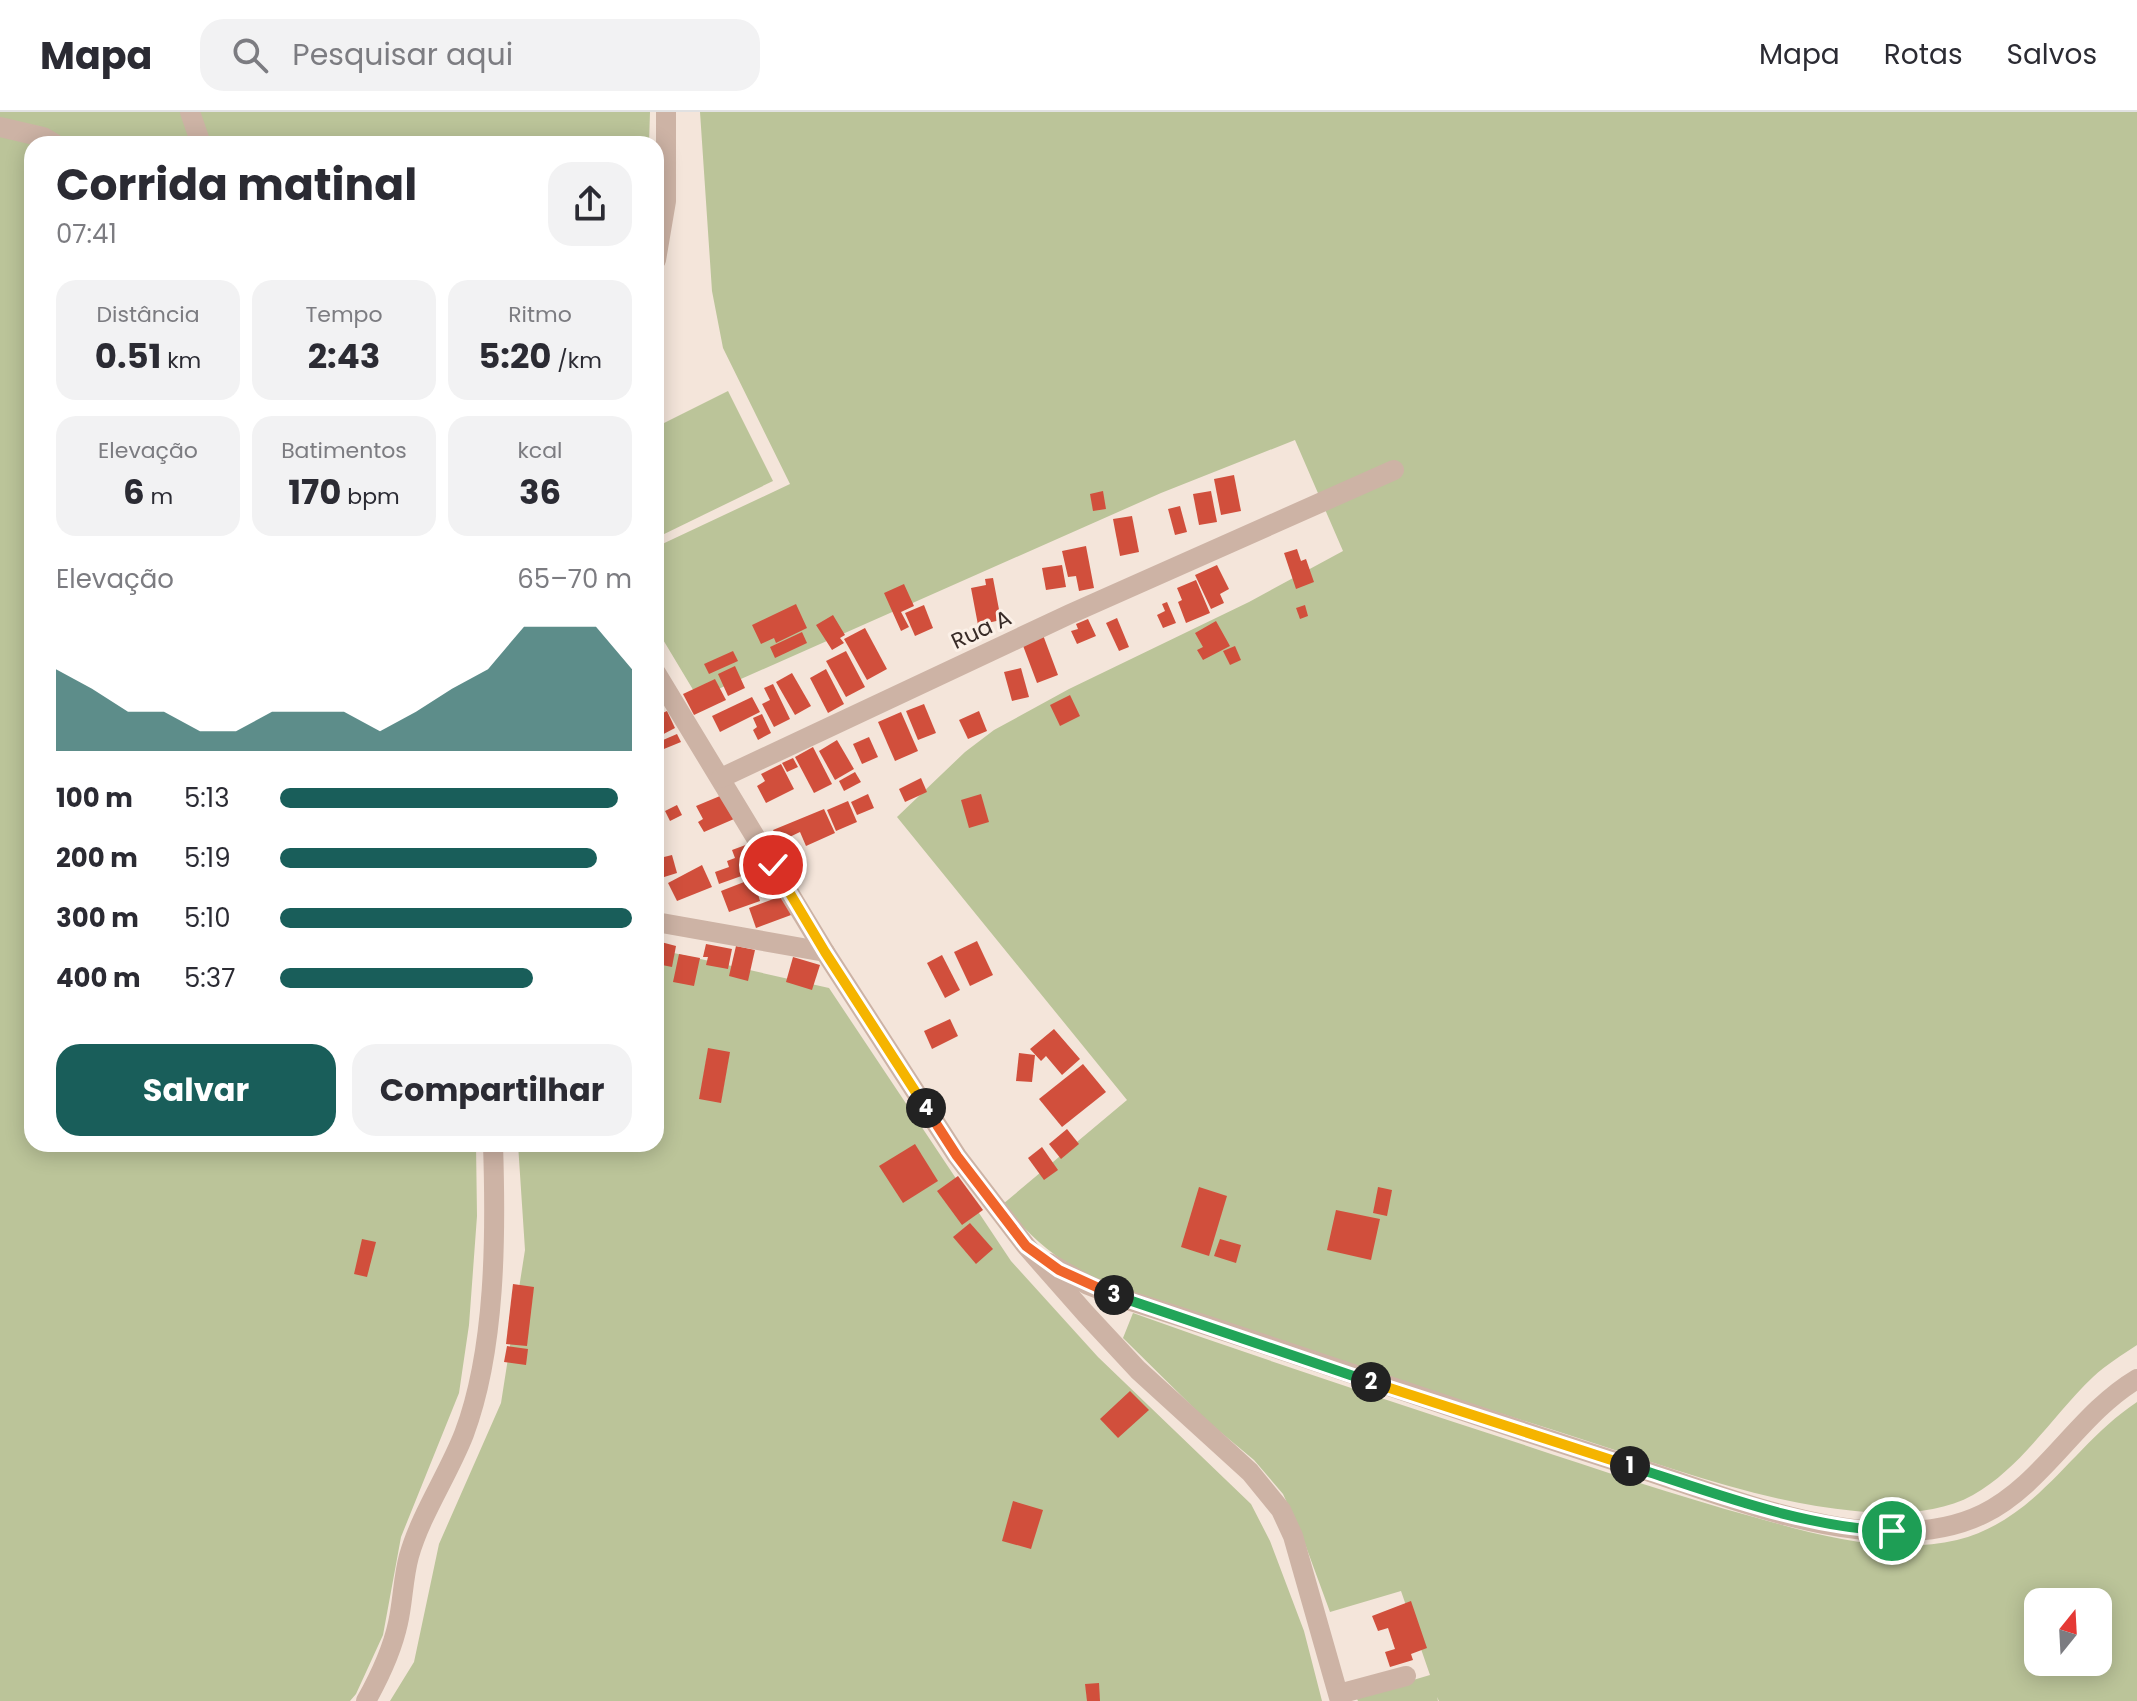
<!DOCTYPE html>
<html lang="pt">
<meta charset="utf-8">
<style>
:root{--surface:#fff;--page:#f2f2f3;--text:#2b2b33;--muted:#7c7c81;--line:#e1e1e2;--accent:#195e5a}
body{margin:0;font-family:Poppins,sans-serif;background:var(--page);color:var(--text);height:100vh;display:flex;flex-direction:column;font-size:30px;white-space:nowrap}
*{box-sizing:border-box;margin:0}
p{font-size:26px;color:var(--muted)}
.icon{flex:none;width:44px;height:44px;fill:none;stroke:currentColor;stroke-width:2;stroke-linecap:round;stroke-linejoin:round}
.map{position:relative;flex:1;overflow:hidden}
.details{position:absolute;left:24px;top:24px;width:640px;height:1016px;display:flex;flex-direction:column;background:var(--surface);border-radius:24px;box-shadow:0 4px 20px #0003}
.details>*{flex:none}
.needle{width:52px;rotate:18deg}
.buttons{position:absolute;left:2024px;top:1476px;display:grid;gap:16px}
.buttons a{display:grid;place-items:center;width:88px;height:88px;border-radius:16px;background:var(--surface);box-shadow:0 4px 20px #0003;font-size:40px}
.pin{position:absolute;display:grid;place-items:center;width:68px;height:68px;color:#fff;margin:-34px;border:4px solid #fff;border-radius:50%;box-shadow:0 2px 8px #0007}
.km{position:absolute;width:40px;height:40px;margin:-20px;border-radius:50%;background:#222;color:#fff;font-size:22px;line-height:40px;text-align:center}
.round{display:grid;place-items:center;flex:none;width:84px;height:84px;border-radius:24px;background:var(--page)}
.summary{display:flex;align-items:center;justify-content:space-between;height:136px;padding:0 32px}
h1{font-size:44px;font-weight:700;line-height:60px}
.stats{display:grid;grid-template-columns:repeat(3,1fr);gap:12px;height:136px;padding:8px 32px}
.stats div{display:grid;align-content:center;border-radius:20px;background:var(--page);text-align:center}
.stats b{font-size:34px;font-weight:700}
.stats small{font-size:22px;font-weight:400}
.stats p{font-size:22px}
.chart{height:224px;padding:16px 32px}
.chart p{display:flex;justify-content:space-between}
.chart svg{width:100%;height:144px;margin-top:8px;fill:var(--accent);opacity:.7}
.primary-button{display:flex;gap:16px;margin-top:auto;padding:16px 32px}
.primary-button a{flex:1;height:92px;border-radius:24px;background:var(--accent);color:#fff;font-size:32px;font-weight:700;line-height:92px;text-align:center}
.primary-button a+a{background:var(--page);color:var(--text)}
ul{padding:0 32px;list-style:none;font-size:26px}
li{display:grid;grid-template-columns:128px 96px 1fr;align-items:center;height:60px}
li i{height:20px;border-radius:10px;background:var(--accent)}
header{display:flex;align-items:center;gap:48px;box-sizing:border-box;height:112px;padding:0 40px;background:var(--surface);border-bottom:2px solid var(--line)}
header strong{font-size:38px}
nav{display:flex;gap:44px;margin-inline-start:auto;font-size:28px}
.search{width:560px;height:72px;background:var(--page);display:flex;align-items:center;gap:20px;box-sizing:border-box;padding:0 28px;border-radius:24px;color:var(--muted);font-size:30px}
.map>svg:first-child{display:block}
.green{fill:#bbc499;fill-rule:evenodd}
.building{fill:#d14f3c}
.lines{fill:none;stroke-linecap:round;stroke-linejoin:round}
.minor{stroke:#cdb3a5;stroke-width:20}
.split-1-casing{stroke:#fff;stroke-width:16}
.split-2-casing{stroke:#fff;stroke-width:16}
.split-3-casing{stroke:#fff;stroke-width:16}
.split-4-casing{stroke:#fff;stroke-width:16}
.split-5-casing{stroke:#fff;stroke-width:16}
.split-1{stroke:#22a559;stroke-width:10}
.split-2{stroke:#f5b400;stroke-width:10}
.split-3{stroke:#22a559;stroke-width:10}
.split-4{stroke:#f0652b;stroke-width:10}
.split-5{stroke:#f5b400;stroke-width:10}
.labels{text-anchor:middle;stroke-width:6;stroke-linejoin:round;paint-order:stroke}
.street-label{font-size:22px;fill:#382b27;stroke:#fbf0e7}
</style>
<header>
<strong>Mapa</strong>
<div class="search"><svg class="icon" aria-label="search" viewBox="0 0 24 24"><circle cx="10" cy="10" r="6"/><path d="M15 15l6 6"/></svg>Pesquisar aqui</div>
<nav><a>Mapa</a><a>Rotas</a><a>Salvos</a></nav>
</header>
<div class="map">
<svg width="2137" height="1589" viewBox="0 0 2137 1589">
<rect width="100%" height="100%" fill="#f4e5da"/>
<g class="green">
<polygon points="0,0 650,0 649,32 32,32 32,1032 476,1032 477,1104 469,1213 459,1281 401,1425 383,1523 356,1582 350,1589 0,1589"/>
<path d="M700,0h1437v1233c-15,10 -31,20 -44,32 -40,38 -71,90 -120,118 -34,19 -81,20 -118,16 -96,-9 -189,-45 -280,-74 -159,-50 -318,-103 -476,-156 -44,-22 -65,-40 -96,-77l124,-104 -230,-283 68,-65 29,-22 75,-41 180,-87 94,-51 -48,-111 -134,53 -463,205 -42,-70v-81l134,-63 -67,-136 -11,-57z"/>
<polygon points="728,279 773,369 656,426 656,315"/>
<polygon points="656,837 829,876 1011,1149 1098,1245 1251,1392 1270,1429 1304,1519 1322,1589 390,1589 414,1550 439,1432 501,1291 525,1138 518,1032 656,1032"/>
<path d="M1133,1201c123,44 248,85 373,126 82,27 164,55 248,78 63,18 137,39 203,23 81,-20 115,-95 180,-138v299h-698l-2,-4 1,4h-80l-2,-4 74,-22 -29,-84 -71,21 -29,-79 -18,-39 -29,-34 -48,-40 -83,-82zM2038,1490h60v60h-60z"/>
</g>
<g class="building">
<polygon points="1234,363 1241,399 1221,403 1214,367"/>
<polygon points="1103,379 1106,397 1093,399 1090,382"/>
<polygon points="1211,379 1217,410 1199,413 1193,382"/>
<polygon points="1180,394 1187,420 1175,423 1168,397"/>
<polygon points="1132,404 1139,440 1120,444 1113,407"/>
<polygon points="1086,434 1094,476 1079,479 1076,464 1068,465 1062,439"/>
<polygon points="1297,437 1301,449 1306,447 1314,470 1296,477 1284,441"/>
<polygon points="1062,453 1066,475 1046,478 1042,456"/>
<polygon points="1217,453 1229,477 1220,482 1224,491 1211,497 1195,463"/>
<polygon points="993,466 1001,508 978,513 971,476 986,473 985,467"/>
<polygon points="1196,468 1210,501 1186,511 1178,490 1182,488 1177,476"/>
<polygon points="904,472 914,494 901,500 909,515 901,519 884,481"/>
<polygon points="1167,490 1176,511 1163,516 1157,503 1165,499 1162,492"/>
<polygon points="796,492 807,516 776,531 774,526 761,532 752,513"/>
<polygon points="924,493 933,516 915,524 905,501"/>
<polygon points="1305,493 1308,504 1300,507 1296,496"/>
<polygon points="833,503 845,523 840,526 844,531 832,538 816,513"/>
<polygon points="1117,506 1129,535 1119,539 1106,511"/>
<polygon points="1088,507 1096,524 1077,532 1071,519 1078,517 1076,512"/>
<polygon points="1216,509 1230,534 1203,548 1197,538 1203,535 1195,521"/>
<polygon points="865,516 887,557 867,568 844,527"/>
<polygon points="802,520 807,531 775,546 770,535"/>
<polygon points="1043,523 1058,563 1037,571 1022,531"/>
<polygon points="1235,534 1241,548 1230,553 1223,539"/>
<polygon points="733,539 738,549 709,562 704,552"/>
<polygon points="846,539 865,575 846,585 826,549"/>
<polygon points="735,554 745,576 728,584 718,562"/>
<polygon points="1021,556 1029,585 1012,589 1004,560"/>
<polygon points="826,557 844,592 828,601 810,566"/>
<polygon points="792,561 811,594 795,603 776,570"/>
<polygon points="715,567 726,588 694,603 683,582"/>
<polygon points="773,572 790,607 774,615 762,592 770,588 764,576"/>
<polygon points="1070,583 1080,604 1060,614 1050,593"/>
<polygon points="752,585 760,600 720,620 712,604"/>
<polygon points="924,592 936,621 918,628 906,599"/>
<polygon points="667,599 675,616 656,626 656,604"/>
<polygon points="979,599 987,619 968,627 959,608"/>
<polygon points="901,600 918,639 895,649 878,610"/>
<polygon points="762,602 771,621 758,628 753,618 757,615 753,606"/>
<polygon points="677,622 681,630 659,639 663,648 656,650 656,631"/>
<polygon points="869,625 878,645 862,652 853,632"/>
<polygon points="837,628 854,657 835,668 819,639"/>
<polygon points="813,635 832,672 814,681 795,645"/>
<polygon points="793,646 798,655 787,660 782,651"/>
<polygon points="781,652 794,677 766,691 757,674 765,669 761,662"/>
<polygon points="855,660 861,670 844,679 839,669"/>
<polygon points="921,666 927,680 905,690 899,677"/>
<polygon points="868,682 874,696 857,703 851,690"/>
<polygon points="981,682 989,710 969,716 961,688"/>
<polygon points="720,684 734,707 704,720 698,710 703,707 696,694"/>
<polygon points="848,689 857,710 836,719 827,698"/>
<polygon points="677,693 682,703 670,709 665,699"/>
<polygon points="824,697 835,721 806,734 800,720 779,730 773,718"/>
<polygon points="751,731 761,757 719,772 715,760 729,755 727,749 735,746 732,738"/>
<polygon points="672,743 677,761 661,766 656,747"/>
<polygon points="702,753 712,775 677,789 668,771"/>
<polygon points="767,761 772,774 757,779 760,789 729,800 721,779"/>
<polygon points="784,783 791,803 756,816 749,796"/>
<polygon points="977,829 993,863 970,874 954,840"/>
<polygon points="661,830 676,834 672,855 657,852"/>
<polygon points="706,832 732,837 728,857 706,853 708,845 703,845"/>
<polygon points="736,834 755,838 748,869 729,864"/>
<polygon points="679,842 700,846 694,874 673,870"/>
<polygon points="942,843 960,878 945,886 927,851"/>
<polygon points="793,845 820,853 812,878 786,870"/>
<polygon points="950,907 958,924 932,937 924,919"/>
<polygon points="1054,917 1080,947 1062,963 1046,944 1041,949 1030,937"/>
<polygon points="708,936 730,940 721,991 699,987"/>
<polygon points="1019,941 1035,943 1032,970 1016,969"/>
<polygon points="1083,952 1106,980 1062,1015 1039,987"/>
<polygon points="1067,1017 1079,1032 1061,1047 1049,1032"/>
<polygon points="915,1032 938,1069 903,1091 879,1054"/>
<polygon points="1042,1035 1058,1058 1044,1068 1028,1046"/>
<polygon points="958,1064 983,1098 962,1113 937,1079"/>
<polygon points="1199,1075 1227,1084 1209,1144 1181,1135"/>
<polygon points="1378,1075 1392,1078 1387,1104 1373,1101"/>
<polygon points="1336,1098 1380,1107 1371,1148 1327,1138"/>
<polygon points="970,1111 993,1137 976,1152 953,1125"/>
<polygon points="362,1127 376,1130 367,1165 354,1162"/>
<polygon points="1220,1127 1241,1133 1236,1151 1214,1144"/>
<polygon points="513,1172 534,1175 527,1234 506,1232"/>
<polygon points="507,1234 528,1237 526,1253 504,1250"/>
<polygon points="1130,1279 1149,1298 1118,1326 1100,1307"/>
<polygon points="1013,1389 1043,1398 1031,1437 1002,1429"/>
<polygon points="1411,1489 1427,1536 1411,1542 1413,1548 1390,1555 1385,1540 1395,1537 1388,1516 1378,1519 1372,1504"/>
<polygon points="1099,1571 1100,1589 1087,1589 1085,1572"/>
</g>
<g class="lines">
<g class="minor">
<polyline points="190,0 201,32"/>
<polyline points="0,15 43,25 55,32"/>
<polyline points="656,148 666,89 666,0"/>
<polyline points="656,561 825,840 957,1044 1026,1134 1085,1201 1138,1258 1250,1360 1281,1398 1293,1424 1340,1589"/>
<polyline points="721,666 1070,502 1394,358"/>
<polyline points="656,810 825,840"/>
<path d="M1049,1151l39,22 36,14c168,52 333,112 501,165 70,22 141,51 215,63 45,7 100,8 143,-13 60,-29 95,-100 154,-135"/>
<polyline points="1339,1582 1406,1564"/>
<path d="M366,1589c14,-25 26,-50 32,-78 5,-22 5,-45 11,-67 12,-42 39,-81 55,-122 32,-85 32,-200 29,-290"/>
</g>
</g>
<g class="lines">
<g class="split-1-casing">
<path id="split-1" d="M1630,1354c85,27 171,61 262,65"/>
</g>
<g class="split-2-casing">
<polyline id="split-2" points="1371,1270 1630,1354"/>
</g>
<g class="split-3-casing">
<polyline id="split-3" points="1114,1183 1371,1270"/>
</g>
<g class="split-4-casing">
<polyline id="split-4" points="926,996 957,1044 1026,1134 1059,1158 1114,1183"/>
</g>
<g class="split-5-casing">
<polyline id="split-5" points="773,753 825,840 926,996"/>
</g>
<use href="#split-1" class="split-1"/>
<use href="#split-2" class="split-2"/>
<use href="#split-3" class="split-3"/>
<use href="#split-4" class="split-4"/>
<use href="#split-5" class="split-5"/>
</g>
<g class="labels">
<g class="street-label">
<text transform="translate(981 517) rotate(-25)" y="8">Rua A</text>
</g>
</g>
</svg>
<div class="buttons">
<a><svg class="needle" viewBox="-14 -14 28 28"><path d="M0-13l5 13h-10z" fill="#e53935"/><path d="M0 13l5-13h-10z" fill="#7c7c81"/></svg></a>
</div>
<div class="pin" style="left:1892px;top:1419px;background:#1e9e55"><svg class="icon" aria-label="arrive" viewBox="0 0 24 24"><path d="M6 21V4h12l-3 4 3 4H6"/></svg></div>
<div class="pin" style="left:773px;top:753px;background:#d93025"><svg class="icon" aria-label="check" viewBox="0 0 24 24"><path d="M5 12l5 5 9-10"/></svg></div>
<b class="km" style="left:1630px;top:1354px">1</b>
<b class="km" style="left:1371px;top:1270px">2</b>
<b class="km" style="left:1114px;top:1183px">3</b>
<b class="km" style="left:926px;top:996px">4</b>
<section class="details">
<div class="summary"><div><h1>Corrida matinal</h1><p>07:41</p></div><a class="round"><svg class="icon" aria-label="share" viewBox="0 0 24 24"><path d="M12 15V3M7 8l5-5 5 5M5 13v7h14v-7"/></svg></a></div>
<div class="stats">
<div><p>Distância</p><b>0.51<small> km</small></b></div>
<div><p>Tempo</p><b>2:43</b></div>
<div><p>Ritmo</p><b>5:20<small> /km</small></b></div>
</div>
<div class="stats">
<div><p>Elevação</p><b>6<small> m</small></b></div>
<div><p>Batimentos</p><b>170<small> bpm</small></b></div>
<div><p>kcal</p><b>36</b></div>
</div>
<div class="chart"><p><span>Elevação</span>65–70 m</p>
<svg viewBox="0 0 160 44" preserveAspectRatio="none"><path d="M0 44V19L10 25L20 32L30 32L40 38L50 38L60 32L70 32L80 32L90 38L100 32L110 25L120 19L130 6L140 6L150 6L160 19V44z"/></svg>
</div>
<ul>
<li><b>100 m</b>5:13<i style="width:96%"></i></li>
<li><b>200 m</b>5:19<i style="width:90%"></i></li>
<li><b>300 m</b>5:10<i style="width:100%"></i></li>
<li><b>400 m</b>5:37<i style="width:72%"></i></li>
</ul>
<div class="primary-button"><a>Salvar</a><a>Compartilhar</a></div>
</section>
</div>
